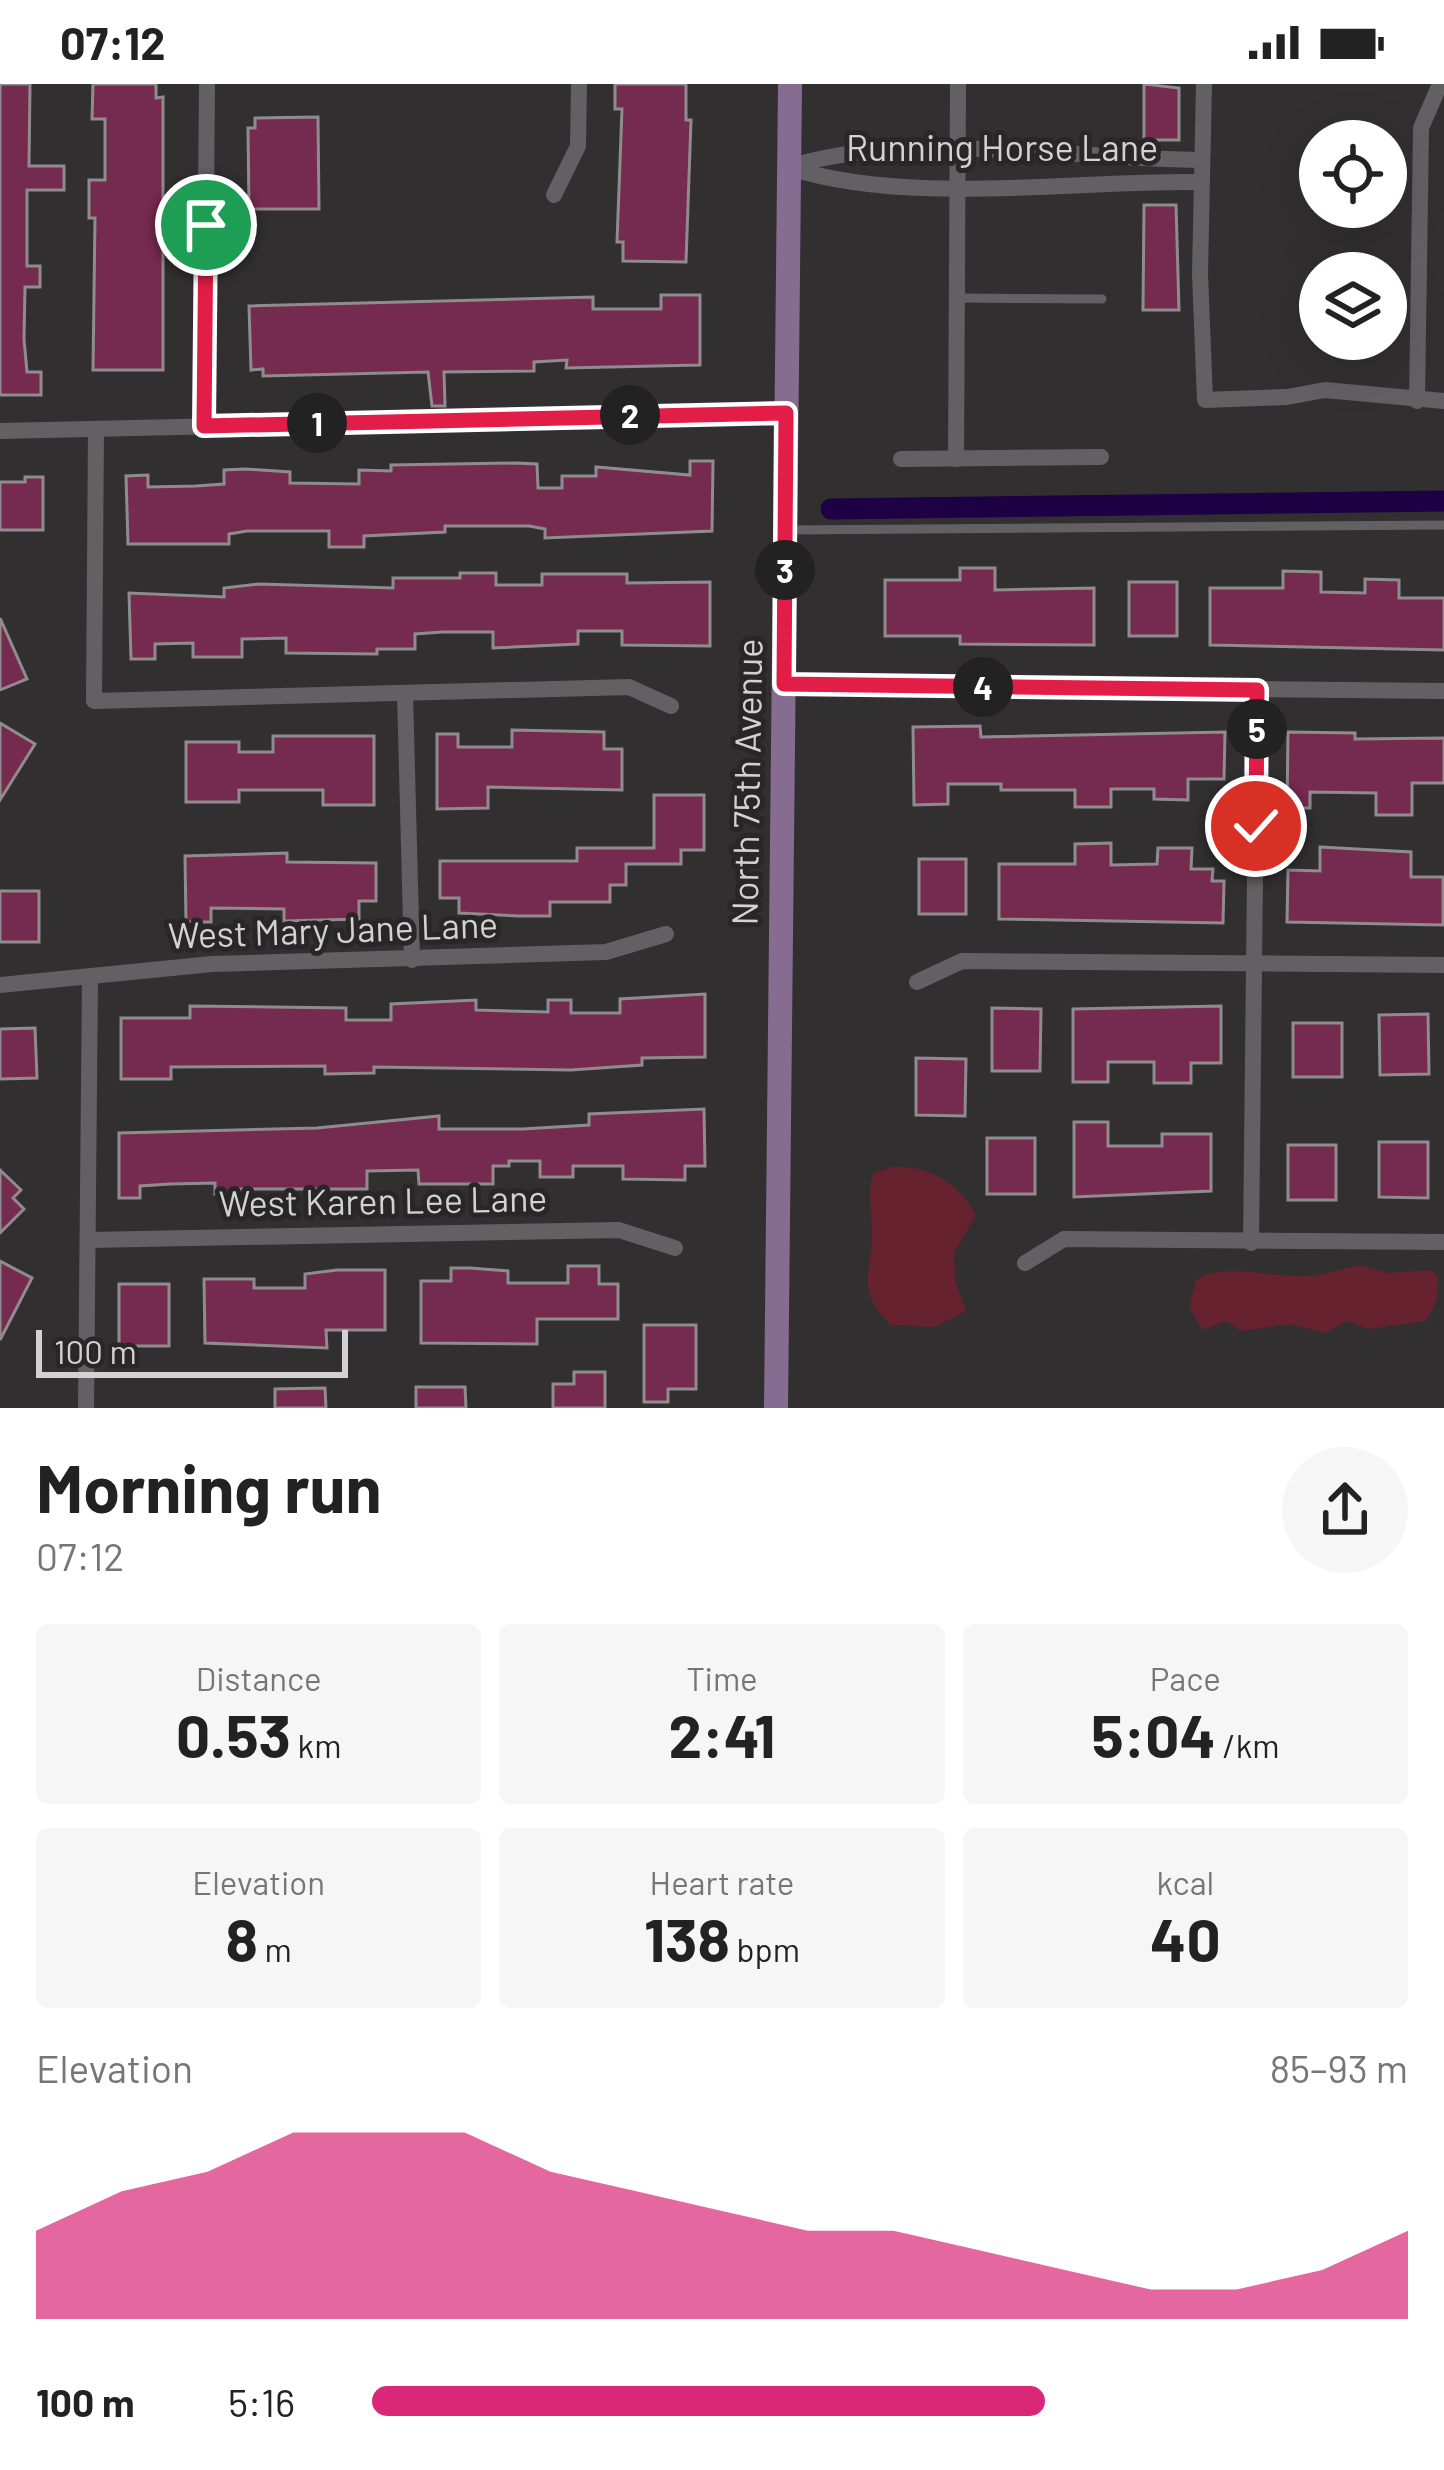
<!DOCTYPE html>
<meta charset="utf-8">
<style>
:root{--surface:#fff;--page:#f6f6f6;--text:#222;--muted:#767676;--accent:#db2777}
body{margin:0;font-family:Barlow,sans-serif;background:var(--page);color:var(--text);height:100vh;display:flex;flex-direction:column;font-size:45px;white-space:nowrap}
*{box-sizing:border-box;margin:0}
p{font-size:39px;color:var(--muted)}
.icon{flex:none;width:66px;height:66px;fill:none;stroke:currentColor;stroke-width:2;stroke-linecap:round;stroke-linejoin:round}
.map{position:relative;height:1324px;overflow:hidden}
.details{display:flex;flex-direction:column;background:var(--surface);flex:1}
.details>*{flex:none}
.buttons{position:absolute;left:1299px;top:36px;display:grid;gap:24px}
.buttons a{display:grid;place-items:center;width:108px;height:108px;border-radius:50%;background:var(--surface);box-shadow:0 12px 48px #0002;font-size:60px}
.scale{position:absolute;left:36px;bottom:30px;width:312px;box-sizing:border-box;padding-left:12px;border:6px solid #d3d2d3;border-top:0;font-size:33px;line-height:42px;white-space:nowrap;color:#d3d2d3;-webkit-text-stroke:9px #282627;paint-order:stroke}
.pin{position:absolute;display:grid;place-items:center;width:102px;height:102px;color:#fff;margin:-51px;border:6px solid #fff;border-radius:50%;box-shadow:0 3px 12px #0007}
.km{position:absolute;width:60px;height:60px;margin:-30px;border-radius:50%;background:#222;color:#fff;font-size:33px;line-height:60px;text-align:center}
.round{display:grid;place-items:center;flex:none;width:126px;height:126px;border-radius:63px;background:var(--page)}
.summary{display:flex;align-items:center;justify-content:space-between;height:204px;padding:0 36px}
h1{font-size:66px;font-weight:700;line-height:90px}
.figures{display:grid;grid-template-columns:repeat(3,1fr);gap:18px;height:204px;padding:12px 36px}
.figures div{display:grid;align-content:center;border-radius:12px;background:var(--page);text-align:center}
.figures b{font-size:60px;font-weight:700}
.figures small{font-size:33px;font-weight:400}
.figures p{font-size:33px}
.chart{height:336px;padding:24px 36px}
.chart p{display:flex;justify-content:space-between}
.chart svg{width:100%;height:216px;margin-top:12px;fill:var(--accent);opacity:.7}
ul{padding:0 36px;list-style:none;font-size:39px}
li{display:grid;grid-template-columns:192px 144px 1fr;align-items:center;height:90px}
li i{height:30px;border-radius:15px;background:var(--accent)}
.status{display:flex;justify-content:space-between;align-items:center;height:84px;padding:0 60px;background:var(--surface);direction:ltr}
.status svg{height:33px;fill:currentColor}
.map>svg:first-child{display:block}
.green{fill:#67222f}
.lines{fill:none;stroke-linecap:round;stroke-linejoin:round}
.canal{stroke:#1e0044;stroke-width:21}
.building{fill:#752a4f;stroke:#908c8e;stroke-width:3}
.lane{stroke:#636063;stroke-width:9}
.street{stroke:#636063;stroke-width:16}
.secondary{stroke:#866c91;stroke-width:24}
.route-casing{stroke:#fff;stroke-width:24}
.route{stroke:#e11d48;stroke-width:15}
.labels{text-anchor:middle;stroke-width:10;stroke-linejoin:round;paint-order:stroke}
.street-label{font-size:36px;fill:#d3d2d3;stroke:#282627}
</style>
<div class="status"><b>07:12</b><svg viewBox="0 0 49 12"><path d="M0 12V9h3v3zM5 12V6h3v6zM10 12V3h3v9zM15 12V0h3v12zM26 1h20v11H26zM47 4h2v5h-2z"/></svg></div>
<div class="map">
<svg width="1444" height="1324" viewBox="0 0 1444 1324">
<rect width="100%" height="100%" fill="#322f31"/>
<g class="green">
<path d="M891,1083c35,-3 69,16 85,48l-22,38 1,27 11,31 -32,16 -43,-2c-38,-38 -18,-50 -19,-95 0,-21 -5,-35 1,-56z"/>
<path d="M1363,1182l25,7 43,-3 7,6 -1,24 -11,21 -58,8 -20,-8 -24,12 -33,-9 -48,7 -18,-10 -22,9 -14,-22 7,-28c28,-18 77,-2 111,-4 20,0 36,-10 56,-10z"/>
</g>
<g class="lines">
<polyline class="canal" points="831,425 1444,417"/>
</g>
<g class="building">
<polygon points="0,0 30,0 29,82 64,82 64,106 27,106 27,182 40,182 40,203 25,203 24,255 27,288 41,288 41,311 0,311"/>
<polygon points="93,0 156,0 156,14 163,13 163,286 93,286 95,134 89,134 89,96 105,96 105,35 92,35"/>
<polygon points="615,0 686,0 686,36 691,36 686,178 623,177 623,158 617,158 622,25 615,25"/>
<polygon points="1144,0 1179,4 1179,56 1144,56"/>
<polygon points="318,33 319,125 249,125 248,44 255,44 255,34"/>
<polygon points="1144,121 1176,121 1179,226 1143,226"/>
<polygon points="661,211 700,211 700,281 566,284 567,276 534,278 534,287 444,288 445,322 432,322 428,288 263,292 263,285 251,286 249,222 593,213 593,225 661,225"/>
<polygon points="690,377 713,377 712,447 545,454 545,445 529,442 445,442 445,448 364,452 364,463 329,463 329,447 247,447 229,450 229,460 128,460 126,392 148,391 148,403 196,402 224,400 224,386 246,385 290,388 290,399 359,400 359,386 391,387 391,381 516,379 537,380 538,404 562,404 562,392 596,392 596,383 690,391"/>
<polygon points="25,393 43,393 43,446 0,446 0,398 25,398"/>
<polygon points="960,484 995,484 995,506 1094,504 1094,561 960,560 960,552 885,552 885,496 960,496"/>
<polygon points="1283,487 1321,488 1321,508 1365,509 1365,495 1399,496 1399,514 1444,514 1444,566 1210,561 1210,504 1283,504"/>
<polygon points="460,489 496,489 496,501 542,501 542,490 627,490 627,499 710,498 710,562 622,561 622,547 578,547 578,560 493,564 493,548 443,548 415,550 415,565 377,565 377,570 286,569 286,554 242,555 242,573 193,573 193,559 155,560 155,575 131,575 129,509 224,513 224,504 259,500 393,504 393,494 460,494"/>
<rect x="1129" y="498" width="48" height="54"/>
<polygon points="0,534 27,595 0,606"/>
<polygon points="0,639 35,660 0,716"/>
<polygon points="980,642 981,653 1225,648 1224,695 1188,695 1188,716 1154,715 1154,705 1111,705 1111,723 1075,723 1075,706 1001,706 1001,700 948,700 948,720 914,721 913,643"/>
<polygon points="512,646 604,648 604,665 622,665 622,706 488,703 488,724 437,725 437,650 458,650 458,663 512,663"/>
<polygon points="1288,648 1355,649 1355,655 1444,654 1444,699 1412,699 1412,731 1376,731 1376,709 1310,708 1310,724 1287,724"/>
<polygon points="273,652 374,652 374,721 323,721 323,706 239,706 239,718 186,718 186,658 239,658 239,668 273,668"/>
<polygon points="654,711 704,711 704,766 681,766 681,780 626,780 626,801 610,801 610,818 550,818 550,832 518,832 459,829 459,814 440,814 440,777 577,777 577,764 654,764"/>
<polygon points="1111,759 1111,781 1157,780 1158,764 1192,764 1191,785 1213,785 1212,797 1224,797 1223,839 999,835 999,780 1075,780 1075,760"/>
<polygon points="1320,763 1411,768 1411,793 1443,793 1443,841 1287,838 1288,786 1320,787"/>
<polygon points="287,769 287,778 376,779 376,817 359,817 359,835 284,837 284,825 211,824 211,838 186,838 185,772"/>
<rect x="919" y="775" width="47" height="55"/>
<rect x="0" y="807" width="39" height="51"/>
<polygon points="705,910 705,973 642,974 642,981 571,986 374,983 374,989 325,990 325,982 171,983 171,995 121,995 121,934 190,934 190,922 346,924 346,936 391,936 391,920 476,916 476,926 548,928 548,916 571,916 571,929 620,929 620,915"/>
<polygon points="1221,922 1221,979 1191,979 1191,999 1154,999 1154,978 1108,978 1108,998 1073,998 1073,925"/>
<polygon points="992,924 1041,925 1040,987 992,987"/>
<polygon points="1428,930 1429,990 1380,991 1379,931"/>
<rect x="1293" y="939" width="49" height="54"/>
<polygon points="35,944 37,994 0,995 0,945"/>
<polygon points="916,974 966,975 965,1032 916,1031"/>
<polygon points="704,1025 705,1082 685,1082 685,1096 623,1095 623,1082 573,1082 573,1093 540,1093 540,1077 509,1077 509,1082 493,1082 493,1100 419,1100 418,1086 367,1087 367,1105 239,1105 239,1110 215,1110 215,1099 170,1100 140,1102 140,1114 119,1114 119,1049 317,1044 439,1032 439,1045 522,1045 589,1041 589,1030"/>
<polygon points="1074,1038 1108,1038 1108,1062 1162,1062 1162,1050 1211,1050 1211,1107 1074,1113"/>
<rect x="987" y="1054" width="48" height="56"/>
<polygon points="1379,1058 1428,1058 1428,1114 1379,1113"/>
<rect x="1288" y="1061" width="48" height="55"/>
<polygon points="0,1086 21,1106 13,1114 24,1125 0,1149"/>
<polygon points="0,1177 32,1194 0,1256"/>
<polygon points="568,1182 599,1182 599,1200 618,1200 618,1235 537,1235 537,1260 421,1259 421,1197 451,1197 451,1184 470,1184 508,1187 508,1199 568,1199"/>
<polygon points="337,1186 385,1186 385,1246 326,1246 327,1264 205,1259 204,1195 254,1195 254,1204 305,1204 305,1190"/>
<rect x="119" y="1200" width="50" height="62"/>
<polygon points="644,1241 696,1241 696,1305 668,1305 668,1318 644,1318"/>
<polygon points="574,1288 605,1288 605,1324 553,1324 553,1300 574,1300"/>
<polygon points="416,1303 465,1303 466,1324 416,1324"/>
<polygon points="325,1304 326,1324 275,1324 275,1305"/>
</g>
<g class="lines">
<g class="lane">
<polyline points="957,214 1102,215"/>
<polyline points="789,446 1444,441"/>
</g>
<g class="street">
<polyline points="1204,0 1200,190 1205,316 1287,313 1325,306 1444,317"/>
<path d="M789,83c117,-38 288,-7 413,-7"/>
<path d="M790,84c121,38 284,12 412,14"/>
<polyline points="554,111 578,62 579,0"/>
<polyline points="1417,317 1421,44 1440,0"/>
<polyline points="204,342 207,0"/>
<polyline points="96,345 94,617 629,603 671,622"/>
<polyline points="0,347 786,329"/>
<polyline points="901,375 1101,373"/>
<polyline points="956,375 958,0"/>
<polyline points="784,600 1444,607"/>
<polyline points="405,609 412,876"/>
<polyline points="917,898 962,877 1444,881"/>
<polyline points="0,901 212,880 606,868 666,850"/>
<polyline points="88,1156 619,1146 675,1164"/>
<polyline points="1251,1159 1257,606"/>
<polyline points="1025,1179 1064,1155 1444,1158"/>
<polyline points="86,1324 90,894"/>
</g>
<polyline class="secondary" points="776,1324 790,0"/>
</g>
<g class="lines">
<g class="route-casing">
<polyline id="route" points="206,141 204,342 786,329 784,600 1257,606 1256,742"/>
</g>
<use href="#route" class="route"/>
</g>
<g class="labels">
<g class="street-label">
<text x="1002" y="77">Running Horse Lane</text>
<text transform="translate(747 698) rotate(-89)" y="13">North 75th Avenue</text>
<text transform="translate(333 846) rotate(-2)" y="13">West Mary Jane Lane</text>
<text transform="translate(383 1117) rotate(-1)" y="13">West Karen Lee Lane</text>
</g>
</g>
</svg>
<div class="buttons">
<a><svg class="icon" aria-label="locate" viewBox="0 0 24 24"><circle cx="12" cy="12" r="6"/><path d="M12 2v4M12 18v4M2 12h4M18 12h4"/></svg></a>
<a><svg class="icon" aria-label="layers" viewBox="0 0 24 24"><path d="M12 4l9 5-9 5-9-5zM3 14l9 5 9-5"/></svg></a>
</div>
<div class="scale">100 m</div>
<div class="pin" style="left:206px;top:141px;background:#1e9e55"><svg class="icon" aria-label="arrive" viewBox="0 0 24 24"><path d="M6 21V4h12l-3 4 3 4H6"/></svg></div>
<div class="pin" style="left:1256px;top:742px;background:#d93025"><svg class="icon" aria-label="check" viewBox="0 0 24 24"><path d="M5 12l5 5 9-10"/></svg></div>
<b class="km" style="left:317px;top:339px">1</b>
<b class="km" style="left:630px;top:331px">2</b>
<b class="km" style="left:785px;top:486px">3</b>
<b class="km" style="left:983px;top:603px">4</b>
<b class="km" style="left:1257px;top:645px">5</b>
</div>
<section class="details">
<div class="summary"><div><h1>Morning run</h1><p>07:12</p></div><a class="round"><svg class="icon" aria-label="share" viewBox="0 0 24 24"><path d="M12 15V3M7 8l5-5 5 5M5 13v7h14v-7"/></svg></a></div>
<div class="figures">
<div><p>Distance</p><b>0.53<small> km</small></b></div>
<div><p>Time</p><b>2:41</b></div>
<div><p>Pace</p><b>5:04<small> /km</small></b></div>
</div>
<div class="figures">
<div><p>Elevation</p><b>8<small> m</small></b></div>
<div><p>Heart rate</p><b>138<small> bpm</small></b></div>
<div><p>kcal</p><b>40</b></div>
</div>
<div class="chart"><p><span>Elevation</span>85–93 m</p>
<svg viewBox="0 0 160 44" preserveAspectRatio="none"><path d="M0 44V26L10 18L20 14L30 6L40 6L50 6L60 14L70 18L80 22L90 26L100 26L110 30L120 34L130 38L140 38L150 34L160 26V44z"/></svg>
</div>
<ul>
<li><b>100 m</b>5:16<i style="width:65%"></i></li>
</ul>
</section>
